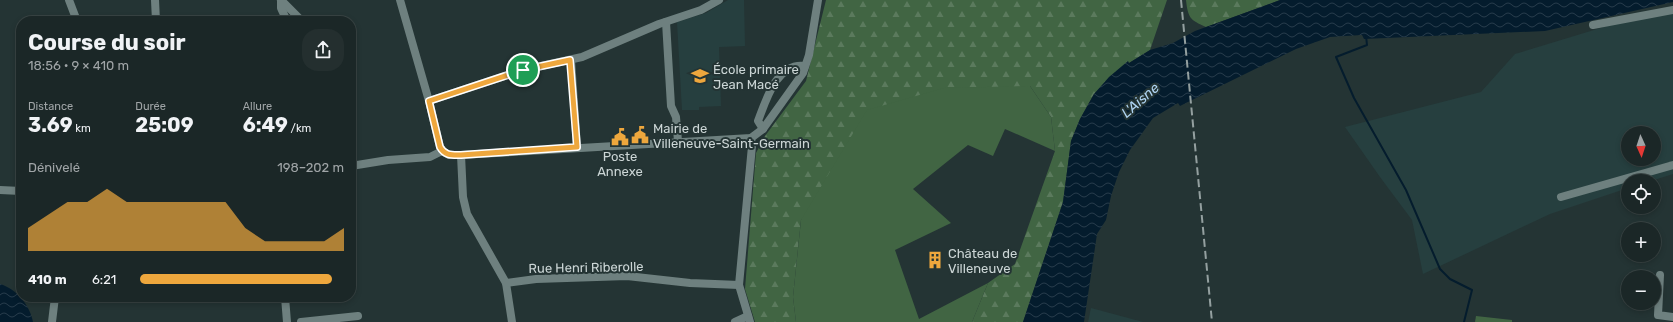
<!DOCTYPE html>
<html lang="fr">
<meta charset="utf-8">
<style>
:root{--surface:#1b2727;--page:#242f2f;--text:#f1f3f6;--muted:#a0a5a7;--line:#394444;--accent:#eea73d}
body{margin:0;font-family:Rubik,sans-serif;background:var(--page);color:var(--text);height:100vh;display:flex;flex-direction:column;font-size:15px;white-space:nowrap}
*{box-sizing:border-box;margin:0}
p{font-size:13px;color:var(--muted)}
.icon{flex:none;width:22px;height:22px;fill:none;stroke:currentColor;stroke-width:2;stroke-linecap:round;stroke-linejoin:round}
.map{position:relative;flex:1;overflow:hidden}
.details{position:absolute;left:16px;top:16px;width:340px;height:286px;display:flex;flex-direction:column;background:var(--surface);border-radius:16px;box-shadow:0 2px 6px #0003,0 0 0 1px var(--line)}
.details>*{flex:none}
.needle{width:26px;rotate:177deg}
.buttons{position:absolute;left:1621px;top:126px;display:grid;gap:8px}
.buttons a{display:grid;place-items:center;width:40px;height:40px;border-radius:50%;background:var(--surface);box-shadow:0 2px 6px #0003,0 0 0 1px var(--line);font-size:20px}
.pin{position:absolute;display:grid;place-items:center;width:34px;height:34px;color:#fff;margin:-17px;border:2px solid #fff;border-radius:50%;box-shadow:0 1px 4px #0007}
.round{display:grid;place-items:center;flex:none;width:42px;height:42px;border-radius:16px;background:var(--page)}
.head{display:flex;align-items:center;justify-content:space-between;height:68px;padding:0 12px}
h1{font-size:22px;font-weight:700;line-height:30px}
.figures{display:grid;grid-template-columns:repeat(3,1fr);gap:6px;height:68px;padding:4px 12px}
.figures div{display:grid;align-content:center}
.figures b{font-size:20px;font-weight:700}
.figures small{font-size:11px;font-weight:400}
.figures p{font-size:11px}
.chart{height:112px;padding:8px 12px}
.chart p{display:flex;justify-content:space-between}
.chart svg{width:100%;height:72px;margin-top:4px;fill:var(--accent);opacity:.7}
ul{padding:0 12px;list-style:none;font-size:13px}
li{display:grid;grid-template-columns:64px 48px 1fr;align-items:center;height:30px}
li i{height:10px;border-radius:5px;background:var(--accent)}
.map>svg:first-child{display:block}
.built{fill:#263f3f;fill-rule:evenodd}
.forest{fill:url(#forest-firs)}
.park{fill:#416543}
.water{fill:url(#water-waves)}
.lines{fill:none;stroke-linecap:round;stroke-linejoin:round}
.stream{stroke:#041c2d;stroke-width:2}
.street{stroke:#6e807f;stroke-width:8}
.rail{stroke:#94a0a0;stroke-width:2;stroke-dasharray:8 4;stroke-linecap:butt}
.route-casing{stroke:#fff;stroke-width:8}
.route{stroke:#eea73d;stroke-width:5}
.labels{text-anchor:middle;stroke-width:4;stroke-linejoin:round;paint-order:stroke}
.poi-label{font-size:13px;fill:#ccd6d6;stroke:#243434;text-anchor:start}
.street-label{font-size:13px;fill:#ccd6d6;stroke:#243434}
.water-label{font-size:14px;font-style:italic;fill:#afd4f2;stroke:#243434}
</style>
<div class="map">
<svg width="1673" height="322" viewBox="0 0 1673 322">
<defs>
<pattern id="forest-firs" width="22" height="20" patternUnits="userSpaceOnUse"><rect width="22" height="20" fill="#416543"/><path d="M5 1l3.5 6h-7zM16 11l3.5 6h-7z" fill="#5b7a5d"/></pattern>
<pattern id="water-waves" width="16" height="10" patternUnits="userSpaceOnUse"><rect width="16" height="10" fill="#041c2d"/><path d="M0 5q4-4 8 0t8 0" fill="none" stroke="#273c4b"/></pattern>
</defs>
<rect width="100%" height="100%" fill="#243434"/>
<g class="built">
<polygon points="728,0 744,0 745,46 719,47 721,106 699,107 699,110 682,110 677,22 706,13"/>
<path d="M1673,6v168l-22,7h-23v7l-78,26 -127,60 -11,-54 -32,-43 -35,-50 136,-35 34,-38zM1628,133h26v26h-26z"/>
<polygon points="1091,308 1143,322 1088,322"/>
</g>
<g class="forest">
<polygon points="826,0 1167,0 1150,50 1129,63 1094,94 1080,119 1071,141 1063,202 1023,322 972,322 988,283 1015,264 1055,151 1051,117 1030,86 801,220 793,297 796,322 755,322 745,289 756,153 765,136 806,81"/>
<path d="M1186,0h94l-74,27c-16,-7 -18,-9 -20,-27z"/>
</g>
<g class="park">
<polygon points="1030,86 1051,117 1055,151 1005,129 993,156 968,145 913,189 951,223 895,250 919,319 988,283 972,322 796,322 793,297 801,220 867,110 944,88"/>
<polygon points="1476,316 1512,320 1512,322 1475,322"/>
</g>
<g class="water">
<polygon points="1280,0 1673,0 1673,2 1545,31 1364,39 1362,35 1330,37 1296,49 1186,103 1180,106 1178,103 1153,118 1130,150 1119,172 1111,196 1106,220 1097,234 1084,322 1023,322 1063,202 1071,141 1080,119 1094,94 1109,77 1128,61 1129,63 1150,50 1173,43 1195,31"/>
<path d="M0,284c17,5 30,22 33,38h-33z"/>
</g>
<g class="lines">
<polyline class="stream" points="1366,36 1367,45 1336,57 1354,98 1406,190 1440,269 1450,279 1472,290 1464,322"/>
<g class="street">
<polyline points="69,0 77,21"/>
<polyline points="155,0 156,21"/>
<polyline points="281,0 302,21"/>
<polyline points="281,0 281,8 287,21"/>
<polyline points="400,0 429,101 440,147 442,151"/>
<polyline points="666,22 671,106 676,117 678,141"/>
<polyline points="1593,25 1673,10"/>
<polyline points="571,60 577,147"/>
<polyline points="429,101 523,70 582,57 659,24 701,10 719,0"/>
<path d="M763,129l-5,-8c8,-21 19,-59 47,-55"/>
<polyline points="442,151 449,155 461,155 751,138 763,129 803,73 809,55 818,0"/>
<polyline points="461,155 463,197 467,214 506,283 512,322"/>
<polyline points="351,166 388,160 430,157 442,151"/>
<polyline points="0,190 21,191"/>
<polyline points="1561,197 1673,165"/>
<polyline points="1660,275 1658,315 1673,317"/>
<polyline points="506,283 536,279 627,276 690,283 739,285"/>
<polyline points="285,297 287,322"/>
<polyline points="52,322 55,297"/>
<polyline points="301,322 358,316"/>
<polyline points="735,322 748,316"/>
<polyline points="750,322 739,285 752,146 751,138"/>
</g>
<polyline class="rail" points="1181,0 1212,322"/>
</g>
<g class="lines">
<g class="route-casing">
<path id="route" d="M570,60l7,87 -116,8c-9,0 -16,1 -21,-8l-11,-46 94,-31z"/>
</g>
<use href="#route" class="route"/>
</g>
<defs>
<g id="school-bare" transform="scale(1.38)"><path d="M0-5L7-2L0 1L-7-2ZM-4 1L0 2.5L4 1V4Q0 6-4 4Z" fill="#eea73d" stroke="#243434" stroke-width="2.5" paint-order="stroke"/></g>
<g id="civic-bare" transform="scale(1.38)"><path d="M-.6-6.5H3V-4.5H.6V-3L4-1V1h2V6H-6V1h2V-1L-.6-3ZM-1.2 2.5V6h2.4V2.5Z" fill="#eea73d" stroke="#243434" stroke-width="2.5" paint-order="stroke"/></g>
<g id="building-bare" transform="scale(1.38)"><path d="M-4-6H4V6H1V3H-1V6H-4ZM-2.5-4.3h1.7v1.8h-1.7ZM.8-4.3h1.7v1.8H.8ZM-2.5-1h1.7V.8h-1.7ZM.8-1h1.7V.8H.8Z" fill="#eea73d" stroke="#243434" stroke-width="2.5" paint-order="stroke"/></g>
</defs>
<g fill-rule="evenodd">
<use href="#school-bare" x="700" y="76"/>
<use href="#civic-bare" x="640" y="135"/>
<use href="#civic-bare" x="620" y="137"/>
<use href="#building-bare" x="935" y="260"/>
</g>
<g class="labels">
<g class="poi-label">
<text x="713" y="74">École primaire<tspan x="713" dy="15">Jean Macé</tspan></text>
<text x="653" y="133">Mairie de<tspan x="653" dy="15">Villeneuve-Saint-Germain</tspan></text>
<text x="620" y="161" text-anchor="middle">Poste<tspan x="620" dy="15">Annexe</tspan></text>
<text x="948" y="258">Château de<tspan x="948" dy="15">Villeneuve</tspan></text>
</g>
<g class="street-label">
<text transform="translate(586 267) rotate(-1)" y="5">Rue Henri Riberolle</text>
</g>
<g class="water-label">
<text transform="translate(1140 100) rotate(-41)" y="5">L'Aisne</text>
</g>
</g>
</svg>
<div class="buttons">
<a><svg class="needle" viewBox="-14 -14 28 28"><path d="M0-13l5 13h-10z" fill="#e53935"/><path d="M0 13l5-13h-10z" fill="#a0a5a7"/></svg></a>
<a><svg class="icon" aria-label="locate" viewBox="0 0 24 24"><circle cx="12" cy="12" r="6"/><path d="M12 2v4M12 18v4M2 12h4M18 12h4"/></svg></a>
<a>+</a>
<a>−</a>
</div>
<div class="pin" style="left:523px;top:70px;background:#1e9e55"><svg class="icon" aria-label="arrive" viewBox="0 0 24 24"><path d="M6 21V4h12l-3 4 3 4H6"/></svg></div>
<section class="details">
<div class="head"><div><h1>Course du soir</h1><p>18:56 · 9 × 410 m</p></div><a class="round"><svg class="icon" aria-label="share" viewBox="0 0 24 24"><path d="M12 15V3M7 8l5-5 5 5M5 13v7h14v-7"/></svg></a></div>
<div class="figures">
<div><p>Distance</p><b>3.69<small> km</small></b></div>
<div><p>Durée</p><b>25:09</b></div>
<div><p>Allure</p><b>6:49<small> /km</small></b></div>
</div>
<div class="chart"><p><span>Dénivelé</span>198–202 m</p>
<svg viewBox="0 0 160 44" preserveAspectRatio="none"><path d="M0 44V30L10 22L20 14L30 14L40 6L50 14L60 14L70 14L80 14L90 14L100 14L110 30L120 38L130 38L140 38L150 38L160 30V44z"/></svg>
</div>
<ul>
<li><b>410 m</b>6:21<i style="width:94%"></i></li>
</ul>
</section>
</div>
